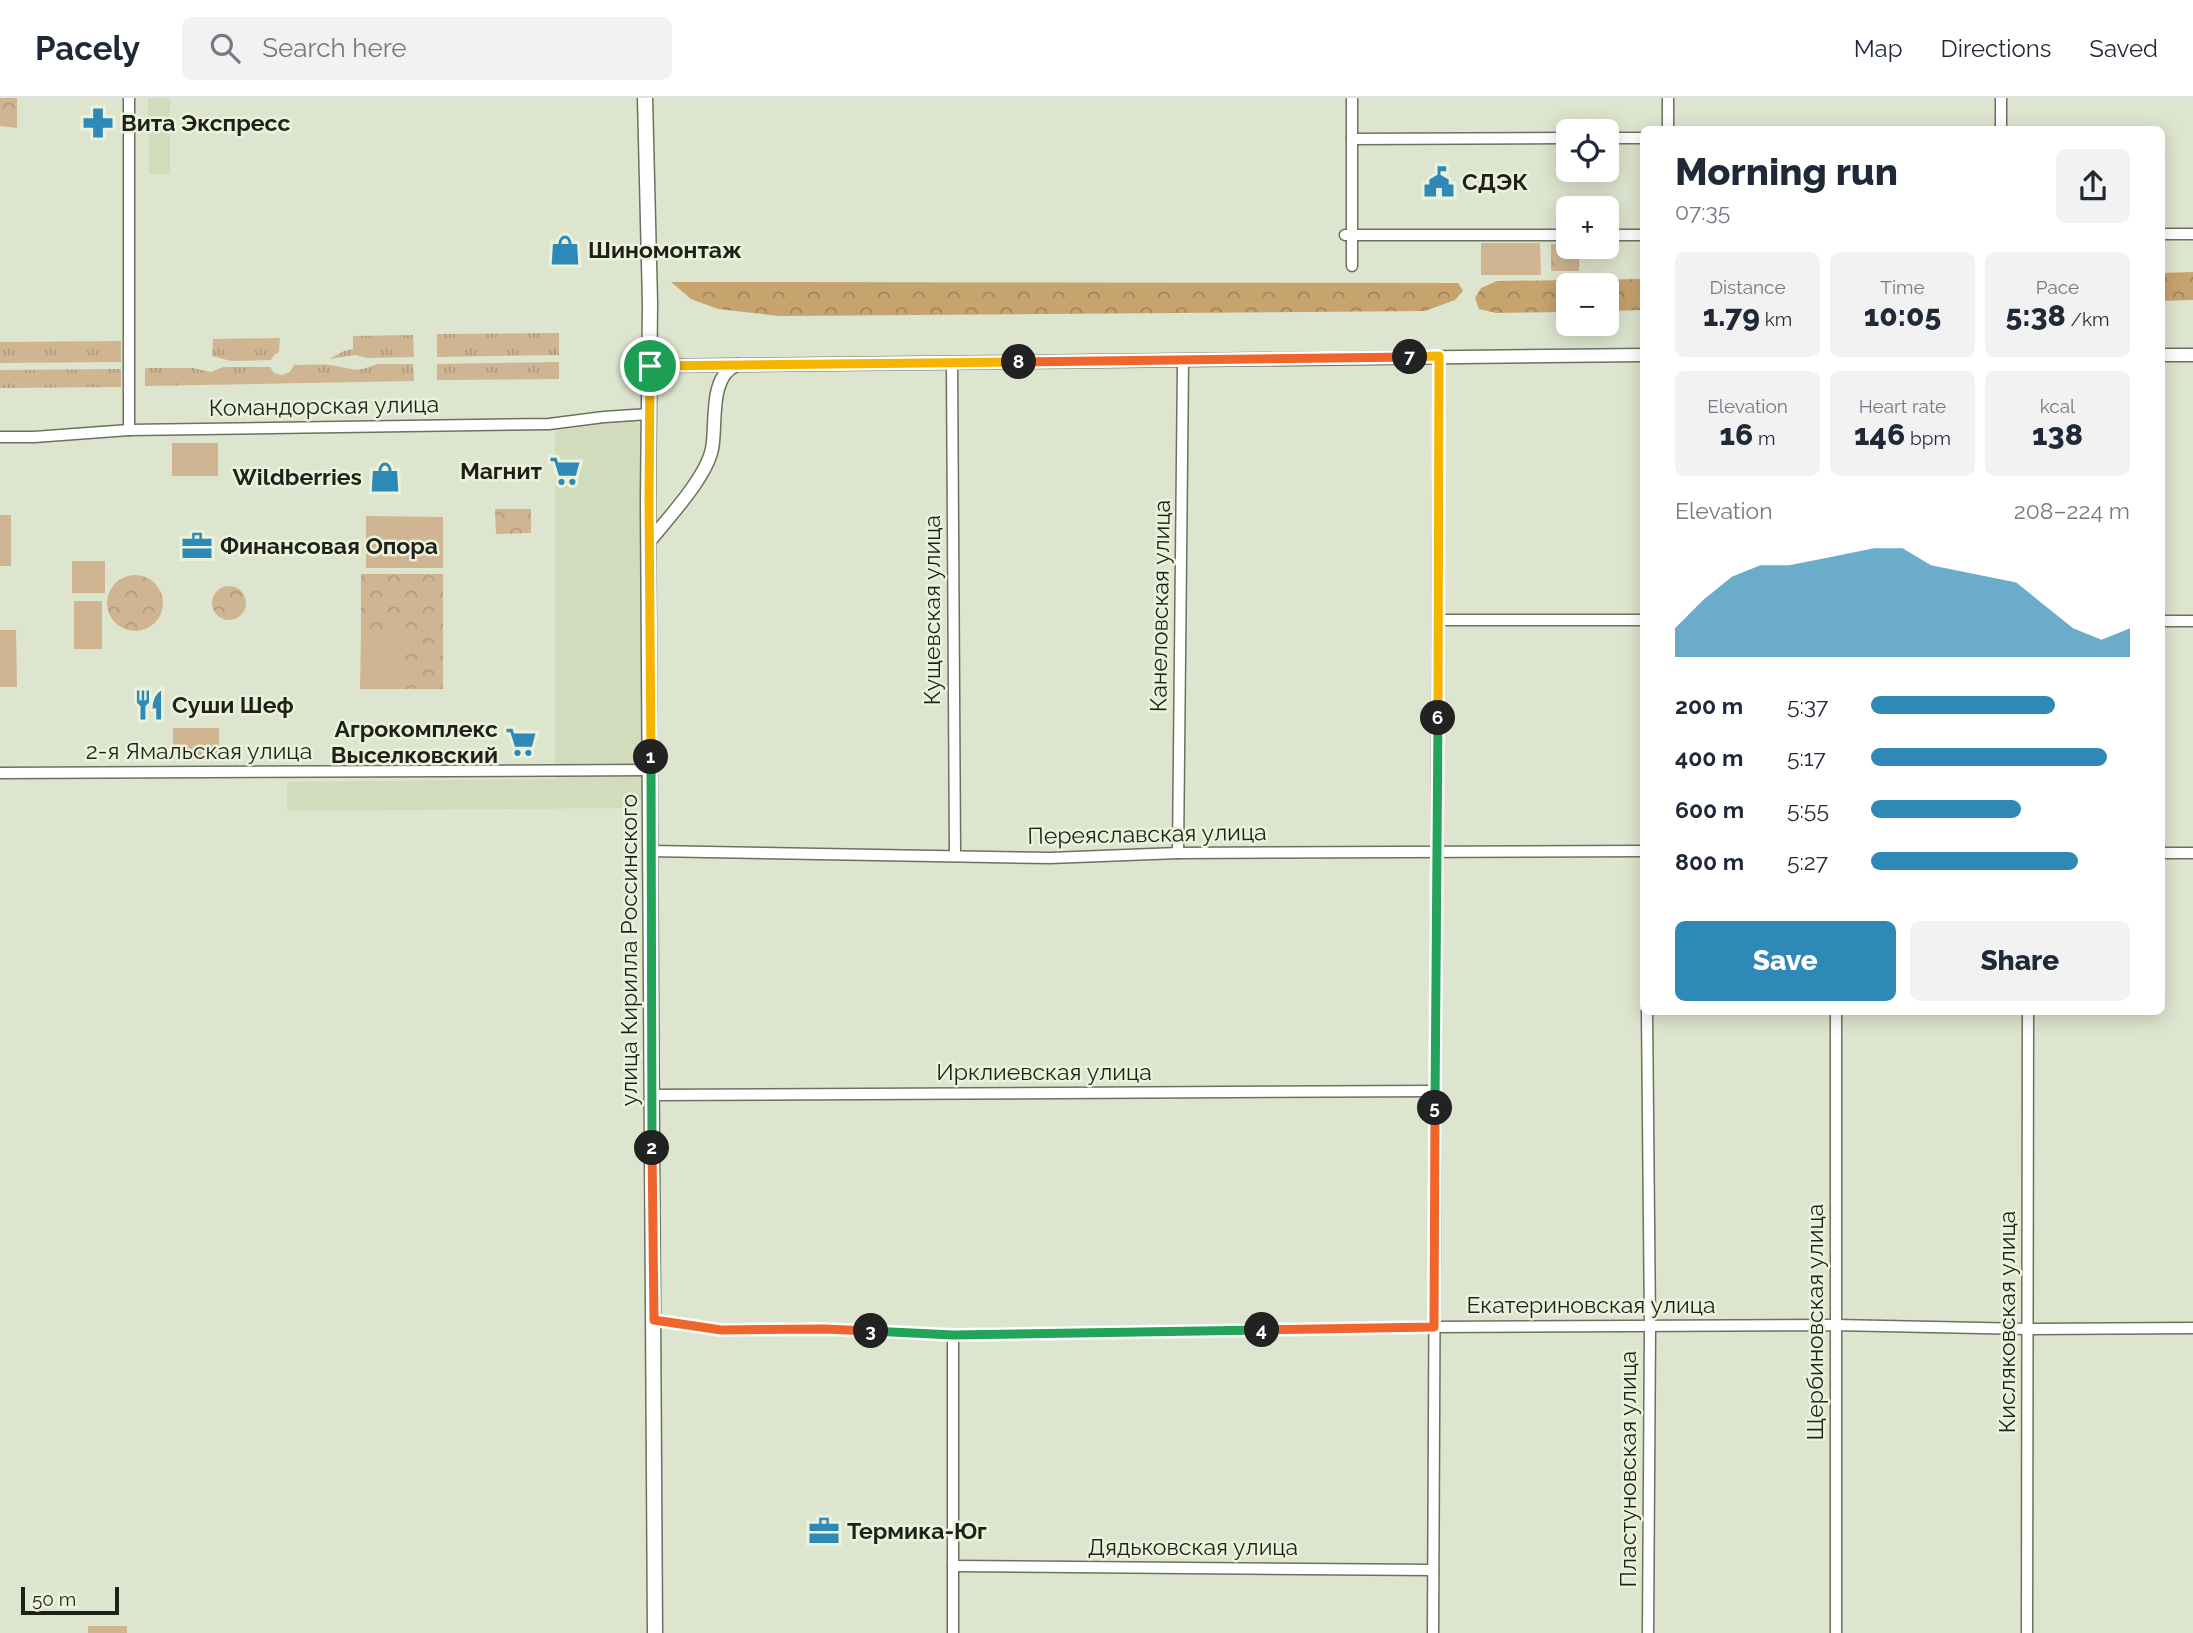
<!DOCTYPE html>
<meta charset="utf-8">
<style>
:root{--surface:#fff;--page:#f2f2f3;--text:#1f2937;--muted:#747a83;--line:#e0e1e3;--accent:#2e89b6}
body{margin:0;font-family:Raleway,sans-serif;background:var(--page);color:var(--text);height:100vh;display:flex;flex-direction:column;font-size:26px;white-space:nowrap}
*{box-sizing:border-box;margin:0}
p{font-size:23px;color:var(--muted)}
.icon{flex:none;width:38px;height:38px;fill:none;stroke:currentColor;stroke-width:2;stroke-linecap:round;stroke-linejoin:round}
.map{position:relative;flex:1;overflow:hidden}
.side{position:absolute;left:1640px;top:28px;width:525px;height:889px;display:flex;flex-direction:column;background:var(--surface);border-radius:10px;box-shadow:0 4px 18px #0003}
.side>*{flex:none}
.controls{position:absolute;left:1556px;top:21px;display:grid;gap:14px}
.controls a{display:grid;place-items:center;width:63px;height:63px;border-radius:10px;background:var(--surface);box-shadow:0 4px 18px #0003;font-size:35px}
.scale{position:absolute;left:21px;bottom:18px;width:98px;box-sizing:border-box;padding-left:7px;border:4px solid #1f2119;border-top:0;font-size:19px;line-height:24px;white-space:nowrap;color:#1f2119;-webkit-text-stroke:5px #ebf2db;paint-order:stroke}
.pin{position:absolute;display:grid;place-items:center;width:60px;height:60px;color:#fff;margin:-30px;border:4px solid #fff;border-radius:50%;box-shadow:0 2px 7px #0007}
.km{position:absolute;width:35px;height:35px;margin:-18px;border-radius:50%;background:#222;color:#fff;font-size:19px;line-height:35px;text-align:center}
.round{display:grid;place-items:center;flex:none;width:74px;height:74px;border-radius:10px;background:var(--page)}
.headline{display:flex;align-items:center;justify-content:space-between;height:119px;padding:0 35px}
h1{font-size:38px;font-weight:800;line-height:52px}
.metrics{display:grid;grid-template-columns:repeat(3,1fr);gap:10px;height:119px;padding:7px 35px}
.metrics div{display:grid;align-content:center;border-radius:10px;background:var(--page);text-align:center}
.metrics b{font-size:30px;font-weight:800}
.metrics small{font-size:19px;font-weight:400}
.metrics p{font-size:19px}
.chart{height:196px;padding:14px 35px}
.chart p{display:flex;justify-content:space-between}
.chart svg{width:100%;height:126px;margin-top:7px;fill:var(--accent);opacity:.7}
.button{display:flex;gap:14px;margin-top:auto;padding:14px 35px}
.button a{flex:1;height:80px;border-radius:10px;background:var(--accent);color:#fff;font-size:28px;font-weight:800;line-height:80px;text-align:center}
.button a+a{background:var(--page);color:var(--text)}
ul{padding:0 35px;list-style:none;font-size:23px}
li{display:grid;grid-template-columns:112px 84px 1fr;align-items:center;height:52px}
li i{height:18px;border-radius:9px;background:var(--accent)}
header{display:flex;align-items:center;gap:42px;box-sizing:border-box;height:98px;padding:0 35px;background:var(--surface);border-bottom:2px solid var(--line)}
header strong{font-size:33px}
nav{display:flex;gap:38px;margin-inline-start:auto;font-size:24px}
.search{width:490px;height:63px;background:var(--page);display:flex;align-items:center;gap:18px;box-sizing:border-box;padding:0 24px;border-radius:10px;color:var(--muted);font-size:26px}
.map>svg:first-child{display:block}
.built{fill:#d2dcbd}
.grass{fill:url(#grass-tufts)}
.forest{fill:url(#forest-crowns)}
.park{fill:url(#park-crowns)}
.garden{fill:#cfb591}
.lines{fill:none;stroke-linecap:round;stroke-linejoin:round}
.minor-casing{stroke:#6b725d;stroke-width:13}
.tertiary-casing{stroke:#6b725d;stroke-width:15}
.secondary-casing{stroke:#6b725d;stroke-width:17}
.minor{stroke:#fff;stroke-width:10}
.tertiary{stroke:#fff;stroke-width:12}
.secondary{stroke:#fff;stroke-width:14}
.split-1-casing{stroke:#fff;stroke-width:14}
.split-2-casing{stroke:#fff;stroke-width:14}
.split-3-casing{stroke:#fff;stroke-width:14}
.split-4-casing{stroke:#fff;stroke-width:14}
.split-5-casing{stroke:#fff;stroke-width:14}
.split-6-casing{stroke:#fff;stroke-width:14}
.split-7-casing{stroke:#fff;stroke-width:14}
.split-8-casing{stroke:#fff;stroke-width:14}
.split-9-casing{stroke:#fff;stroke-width:14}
.split-1{stroke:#f5b400;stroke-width:9}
.split-2{stroke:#22a559;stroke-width:9}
.split-3{stroke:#f0652b;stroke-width:9}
.split-4{stroke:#22a559;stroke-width:9}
.split-5{stroke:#f0652b;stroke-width:9}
.split-6{stroke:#22a559;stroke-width:9}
.split-7{stroke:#f5b400;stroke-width:9}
.split-8{stroke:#f0652b;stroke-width:9}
.split-9{stroke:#f5b400;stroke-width:9}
.labels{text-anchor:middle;stroke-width:5;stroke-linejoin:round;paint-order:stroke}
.poi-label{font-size:23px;font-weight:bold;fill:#1f2119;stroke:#ebf2db;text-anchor:start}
.street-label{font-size:23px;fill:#1f2119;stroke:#ebf2db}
</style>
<header>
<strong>Pacely</strong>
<div class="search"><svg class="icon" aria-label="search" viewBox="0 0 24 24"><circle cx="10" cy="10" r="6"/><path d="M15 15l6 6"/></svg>Search here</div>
<nav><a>Map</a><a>Directions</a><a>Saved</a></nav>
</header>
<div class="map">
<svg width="2193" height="1535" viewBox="0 0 2193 1535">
<defs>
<pattern id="grass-tufts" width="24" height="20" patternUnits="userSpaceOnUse" patternTransform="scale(1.75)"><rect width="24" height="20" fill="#cfb591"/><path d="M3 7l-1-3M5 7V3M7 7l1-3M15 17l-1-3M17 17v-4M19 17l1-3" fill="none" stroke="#b19b7c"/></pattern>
<pattern id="forest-crowns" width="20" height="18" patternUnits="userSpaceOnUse" patternTransform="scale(1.75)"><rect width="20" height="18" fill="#c7a36e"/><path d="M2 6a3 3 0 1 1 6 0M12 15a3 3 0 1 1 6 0" fill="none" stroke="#a1845a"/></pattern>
<pattern id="park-crowns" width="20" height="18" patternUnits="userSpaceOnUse" patternTransform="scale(1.75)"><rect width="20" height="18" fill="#cfb591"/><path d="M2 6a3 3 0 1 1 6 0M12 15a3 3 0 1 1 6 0" fill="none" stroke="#b19b7c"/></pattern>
</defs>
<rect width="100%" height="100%" fill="#dee5ce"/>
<g class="built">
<polygon points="148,0 170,0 170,76 149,76"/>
<polygon points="633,321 641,328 641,703 635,710 287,713 287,684 555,681 555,333"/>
</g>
<g class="grass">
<polygon points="559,235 559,257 437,259 437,236"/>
<polygon points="413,237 414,259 366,260 356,257 329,261 344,253 353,251 353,238"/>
<polygon points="280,240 279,254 274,257 271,262 231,263 212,258 213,241"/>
<polygon points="121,243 121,264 0,265 0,244"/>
<polygon points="559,264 559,281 437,282 437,266"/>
<path d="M377,266h36l1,17 -269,5v-18h48l18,4 12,-5h47l4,6 8,2 8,-3 4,-7c12,0 25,-1 36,0 23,3 23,9 47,-1z"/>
<polygon points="121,271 121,289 0,290 0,272"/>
</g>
<g class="forest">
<polygon points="2193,174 2193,202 2161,203 2161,175"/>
<polygon points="1643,181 1643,212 1607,213 1606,187 1568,187 1568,214 1496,215 1479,211 1475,200 1481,190 1497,183"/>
<polygon points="671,184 1458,185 1463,193 1455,202 1425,213 779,218 718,211 691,201"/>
</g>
<g class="park">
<polygon points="0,0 17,0 17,30 0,28"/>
<polygon points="1551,146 1568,146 1568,149 1579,149 1579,173 1551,173"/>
<polygon points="495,411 531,411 531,435 496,436"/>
<polygon points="361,476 443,476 443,591 401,591 401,533 361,533"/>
<circle cx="135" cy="505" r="28"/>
<circle cx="229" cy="505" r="17"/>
</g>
<g class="garden">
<polygon points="1481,145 1540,145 1541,177 1481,177"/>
<rect x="172" y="345" width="46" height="33"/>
<rect x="0" y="417" width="11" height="51"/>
<polygon points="366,418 443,419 443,470 366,470"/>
<rect x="72" y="463" width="33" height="32"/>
<rect x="74" y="503" width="28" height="48"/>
<polygon points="0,532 16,532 17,589 0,589"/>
<polygon points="361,533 401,533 401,591 360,591"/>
<rect x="173" y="630" width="46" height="27"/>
<rect x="88" y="1528" width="39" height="7"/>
</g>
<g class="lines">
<g class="minor-casing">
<g id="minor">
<polyline points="129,0 129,332"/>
<polyline points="1352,0 1352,168"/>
<polyline points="1668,0 1668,32"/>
<polyline points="2001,0 2001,32"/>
<polyline points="1606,40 1643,40"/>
<polyline points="1352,41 1568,40"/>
<polyline points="2161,136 2193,136"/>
<polyline points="1345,137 1568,137"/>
<polyline points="1606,137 1643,137"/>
<polyline points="952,265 955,758"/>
<polyline points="0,339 34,339 129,332 549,326 604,319 649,316"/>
<polyline points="1438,522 1643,522"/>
<polyline points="2161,523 2193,523"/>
<polyline points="0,675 651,672"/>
<polyline points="651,753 1050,760 1178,755 1643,753"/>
<polyline points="1178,755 1183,263"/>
<polyline points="2161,755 2193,755"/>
<polyline points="1647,914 1650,1228 1648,1535"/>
<polyline points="1836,914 1836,1535"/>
<polyline points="652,997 1435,993"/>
<polyline points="654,1222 721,1232 823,1231 953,1237 1434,1229 1835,1227 2029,1231 2193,1230"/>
<polyline points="953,1468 1433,1472"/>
<polyline points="953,1535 953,1237"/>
<polyline points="1433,1535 1439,258"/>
<polyline points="2027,1535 2028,914"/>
</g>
</g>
<g class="tertiary-casing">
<g id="tertiary">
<polyline points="2161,257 2193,257"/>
<polyline points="650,268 1643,257"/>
<path d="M649,444c19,-24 57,-64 63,-93 5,-24 -4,-73 25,-84"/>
</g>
</g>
<g class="secondary-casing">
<polyline id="secondary" points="645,0 650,205 648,403 655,1535"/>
</g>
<use href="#minor" class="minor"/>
<use href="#tertiary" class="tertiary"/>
<use href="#secondary" class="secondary"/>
</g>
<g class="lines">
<g class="split-1-casing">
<polyline id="split-1" points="650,268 649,403 651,659"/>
</g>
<g class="split-2-casing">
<polyline id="split-2" points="651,659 652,1050"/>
</g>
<g class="split-3-casing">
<polyline id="split-3" points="652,1050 654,1222 721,1232 823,1231 871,1233"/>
</g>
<g class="split-4-casing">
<polyline id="split-4" points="871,1233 953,1237 1262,1232"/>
</g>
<g class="split-5-casing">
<polyline id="split-5" points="1262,1232 1434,1229 1435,1010"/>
</g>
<g class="split-6-casing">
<polyline id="split-6" points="1435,1010 1438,620"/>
</g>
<g class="split-7-casing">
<polyline id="split-7" points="1410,259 1439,258 1438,620"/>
</g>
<g class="split-8-casing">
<polyline id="split-8" points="1019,264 1410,259"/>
</g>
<g class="split-9-casing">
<polyline id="split-9" points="650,268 1019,264"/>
</g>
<use href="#split-1" class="split-1"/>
<use href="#split-2" class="split-2"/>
<use href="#split-3" class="split-3"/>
<use href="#split-4" class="split-4"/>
<use href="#split-5" class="split-5"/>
<use href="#split-6" class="split-6"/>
<use href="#split-7" class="split-7"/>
<use href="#split-8" class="split-8"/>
<use href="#split-9" class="split-9"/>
</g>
<defs>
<g id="pharmacy-bare" transform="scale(2.415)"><path d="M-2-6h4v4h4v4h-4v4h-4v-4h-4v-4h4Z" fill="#2e89b6" stroke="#ebf2db" stroke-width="2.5" paint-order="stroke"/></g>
<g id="civic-bare" transform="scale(2.415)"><path d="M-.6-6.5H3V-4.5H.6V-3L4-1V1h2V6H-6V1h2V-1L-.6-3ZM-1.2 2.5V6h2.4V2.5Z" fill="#2e89b6" stroke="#ebf2db" stroke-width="2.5" paint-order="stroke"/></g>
<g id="shop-bare" transform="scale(2.415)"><path d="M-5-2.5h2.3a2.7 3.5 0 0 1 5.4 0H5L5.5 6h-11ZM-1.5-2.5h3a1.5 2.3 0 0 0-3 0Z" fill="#2e89b6" stroke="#ebf2db" stroke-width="2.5" paint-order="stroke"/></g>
<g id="supermarket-bare" transform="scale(2.415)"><path d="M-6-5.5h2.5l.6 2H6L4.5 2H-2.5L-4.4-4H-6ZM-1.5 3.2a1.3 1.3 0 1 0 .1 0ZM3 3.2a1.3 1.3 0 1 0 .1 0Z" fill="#2e89b6" stroke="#ebf2db" stroke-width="2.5" paint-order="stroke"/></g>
<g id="office-bare" transform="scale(2.415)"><path d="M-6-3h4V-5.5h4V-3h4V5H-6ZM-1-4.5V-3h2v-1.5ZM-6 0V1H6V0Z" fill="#2e89b6" stroke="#ebf2db" stroke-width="2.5" paint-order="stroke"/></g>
<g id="restaurant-bare" transform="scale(2.415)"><path d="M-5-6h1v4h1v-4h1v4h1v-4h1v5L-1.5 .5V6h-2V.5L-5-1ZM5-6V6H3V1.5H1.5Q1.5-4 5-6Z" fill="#2e89b6" stroke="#ebf2db" stroke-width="2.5" paint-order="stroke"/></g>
</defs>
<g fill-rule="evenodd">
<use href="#pharmacy-bare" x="98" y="25"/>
<use href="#civic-bare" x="1439" y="84"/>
<use href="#shop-bare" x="565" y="152"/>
<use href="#supermarket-bare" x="565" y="373"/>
<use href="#shop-bare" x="385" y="379"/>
<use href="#office-bare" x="197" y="448"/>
<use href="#restaurant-bare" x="149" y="607"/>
<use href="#supermarket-bare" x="521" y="644"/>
<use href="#office-bare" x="824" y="1433"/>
</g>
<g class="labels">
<g class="poi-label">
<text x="121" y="33">Вита Экспресс</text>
<text x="1462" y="92">СДЭК</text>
<text x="588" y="160">Шиномонтаж</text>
<text x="542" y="381" text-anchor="end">Магнит</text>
<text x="362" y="387" text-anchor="end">Wildberries</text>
<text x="220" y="456">Финансовая Опора</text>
<text x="172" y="615">Суши Шеф</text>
<text x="498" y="639" text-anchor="end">Агрокомплекс<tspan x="498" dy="26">Выселковский</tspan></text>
<text x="847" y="1441">Термика-Юг</text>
</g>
<g class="street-label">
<text transform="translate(324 308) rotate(-1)" y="8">Командорская улица</text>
<text transform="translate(1160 508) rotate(-89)" y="8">Канеловская улица</text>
<text transform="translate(932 512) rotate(-90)" y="8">Кущевская улица</text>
<text x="199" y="661">2-я Ямальская улица</text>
<text transform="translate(1147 736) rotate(-1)" y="8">Переяславская улица</text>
<text transform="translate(629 852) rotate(-90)" y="8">улица Кирилла Россинского</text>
<text x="1044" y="982">Ирклиевская улица</text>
<text x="1591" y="1215">Екатериновская улица</text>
<text transform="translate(1815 1224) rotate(-90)" y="8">Щербиновская улица</text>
<text transform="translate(2007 1224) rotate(-90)" y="8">Кисляковская улица</text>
<text transform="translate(1628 1371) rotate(-90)" y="8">Пластуновская улица</text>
<text x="1193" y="1457">Дядьковская улица</text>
</g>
</g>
</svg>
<div class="controls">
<a><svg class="icon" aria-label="locate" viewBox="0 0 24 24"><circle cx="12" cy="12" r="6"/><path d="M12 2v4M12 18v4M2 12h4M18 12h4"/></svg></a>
<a>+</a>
<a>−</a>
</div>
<div class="scale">50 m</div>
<div class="pin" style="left:650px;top:268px;background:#1e9e55"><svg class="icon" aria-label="arrive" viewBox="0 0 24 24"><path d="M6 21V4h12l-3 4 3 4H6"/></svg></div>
<b class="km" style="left:651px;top:659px">1</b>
<b class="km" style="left:652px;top:1050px">2</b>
<b class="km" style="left:871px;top:1233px">3</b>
<b class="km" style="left:1262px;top:1232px">4</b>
<b class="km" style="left:1435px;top:1010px">5</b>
<b class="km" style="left:1438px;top:620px">6</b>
<b class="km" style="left:1410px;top:259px">7</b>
<b class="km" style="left:1019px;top:264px">8</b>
<section class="side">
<div class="headline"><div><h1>Morning run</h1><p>07:35</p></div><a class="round"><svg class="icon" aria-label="share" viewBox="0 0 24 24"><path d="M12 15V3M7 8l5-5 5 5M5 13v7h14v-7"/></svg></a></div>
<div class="metrics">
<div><p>Distance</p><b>1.79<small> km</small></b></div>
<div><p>Time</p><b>10:05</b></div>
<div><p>Pace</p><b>5:38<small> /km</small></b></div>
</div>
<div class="metrics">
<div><p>Elevation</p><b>16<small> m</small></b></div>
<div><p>Heart rate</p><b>146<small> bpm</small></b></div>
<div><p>kcal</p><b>138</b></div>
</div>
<div class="chart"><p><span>Elevation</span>208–224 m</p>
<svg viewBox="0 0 160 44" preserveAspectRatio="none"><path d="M0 44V34L10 24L20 16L30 12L40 12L50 10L60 8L70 6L80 6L90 12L100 14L110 16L120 18L130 26L140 34L150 38L160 34V44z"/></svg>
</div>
<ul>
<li><b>200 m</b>5:37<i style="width:71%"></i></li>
<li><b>400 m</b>5:17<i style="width:91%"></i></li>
<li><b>600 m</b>5:55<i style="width:58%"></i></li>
<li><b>800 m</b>5:27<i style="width:80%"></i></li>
</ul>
<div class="button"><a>Save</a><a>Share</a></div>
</section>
</div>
